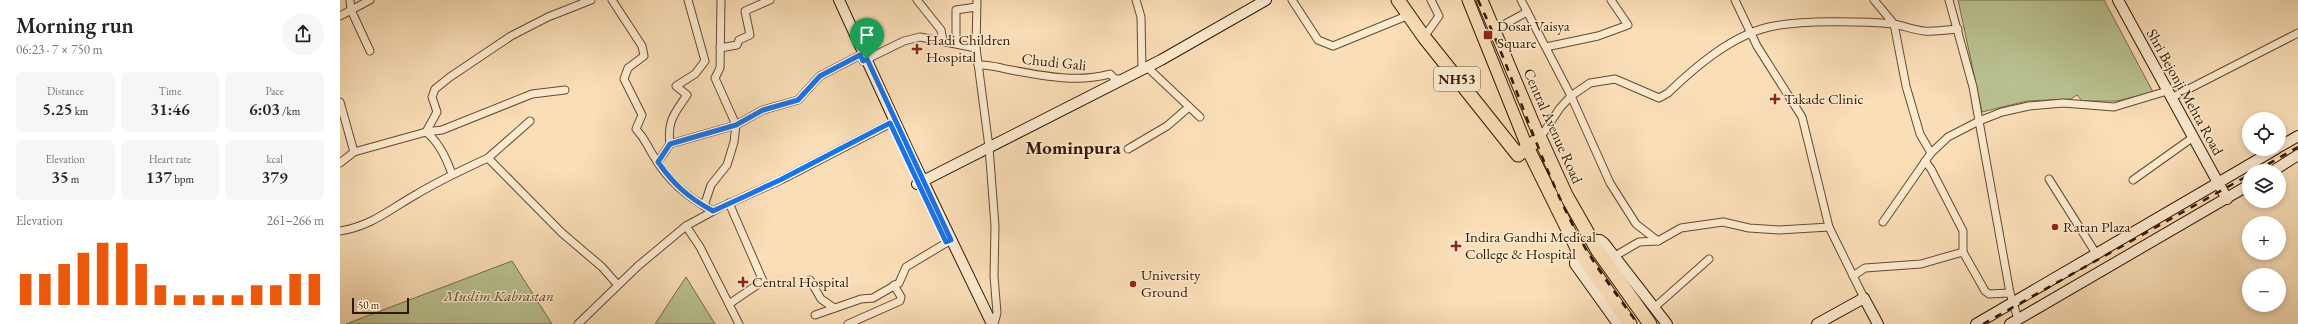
<!DOCTYPE html>
<meta charset="utf-8">
<style>
:root{--surface:#fff;--page:#f6f6f6;--text:#222;--muted:#767676;--accent:#ea580c}
body{margin:0;font-family:"EB Garamond",serif;background:var(--page);color:var(--text);height:100vh;display:flex;flex-direction:column;font-size:15px;white-space:nowrap}
*{box-sizing:border-box;margin:0}
p{font-size:13px;color:var(--muted)}
.icon{flex:none;width:22px;height:22px;fill:none;stroke:currentColor;stroke-width:2;stroke-linecap:round;stroke-linejoin:round}
.map{position:relative;flex:1;overflow:hidden}
.panel{display:flex;flex-direction:column;background:var(--surface);width:340px}
.panel>*{flex:none}
.buttons{position:absolute;left:1902px;top:112px;display:grid;gap:8px}
.buttons a{display:grid;place-items:center;width:44px;height:44px;border-radius:50%;background:var(--surface);box-shadow:0 2px 6px #0003;font-size:20px}
.scale{position:absolute;left:12px;bottom:10px;width:57px;box-sizing:border-box;padding-left:4px;border:2px solid #331700;border-top:0;font-size:11px;line-height:14px;white-space:nowrap;color:#331700;-webkit-text-stroke:3px #fcead0;paint-order:stroke}
.pin{position:absolute;display:grid;place-items:center;width:34px;height:34px;color:#fff;margin:-41px -17px;border-radius:50% 50% 50% 0;rotate:-45deg;box-shadow:0 0 4px #0007}
.pin .icon{rotate:45deg}
.round{display:grid;place-items:center;flex:none;width:42px;height:42px;border-radius:21px;background:var(--page)}
.summary{display:flex;align-items:center;justify-content:space-between;height:68px;padding:0 16px}
h1{font-size:22px;font-weight:600;line-height:30px}
.metrics{display:grid;grid-template-columns:repeat(3,1fr);gap:6px;height:68px;padding:4px 16px}
.metrics div{display:grid;align-content:center;border-radius:8px;background:var(--page);text-align:center}
.metrics b{font-size:17px;font-weight:600}
.metrics small{font-size:11px;font-weight:400}
.metrics p{font-size:11px}
.chart{height:112px;padding:8px 16px}
.chart p{display:flex;justify-content:space-between}
.chart svg{width:100%;height:72px;margin-top:4px;stroke:var(--accent);stroke-width:6}
main{display:flex;flex:1;min-height:0}
.map>svg:first-child{display:block}
.green{fill:#bac291;stroke:#766c48}
.lines{fill:none;stroke-linecap:round;stroke-linejoin:round}
.street-casing{stroke:#65492e;stroke-width:9}
.secondary-casing{stroke:#331700;stroke-width:12}
.primary-casing{stroke:#331700;stroke-width:13}
.highway-casing{stroke:#331700;stroke-width:15}
.street{stroke:#fcead0;stroke-width:7}
.secondary{stroke:#fcead0;stroke-width:10}
.primary{stroke:#fadeb7;stroke-width:11}
.highway{stroke:#fadeb7;stroke-width:13}
.rail{stroke:#331700;stroke-width:2.5;stroke-dasharray:7 7;stroke-linecap:butt}
.route-casing{stroke:#fff;stroke-width:8}
.route{stroke:#1a73e8;stroke-width:5}
.poi-dot{fill:#8f2418;stroke:#fcead0;stroke-width:1.5}
.labels{text-anchor:middle;stroke-width:3;stroke-linejoin:round;paint-order:stroke}
.shield{fill:#fcead0;stroke:#6f563e;stroke-width:1}
.shield-label{font-size:14px;font-weight:bold;fill:#331700}
.poi-label{font-size:15px;fill:#331700;stroke:#fcead0;text-anchor:start}
.street-label{font-size:15px;fill:#331700;stroke:#fcead0}
.park-label{font-size:15px;font-style:italic;fill:#5c4a2c;stroke:#fcead0}
.district-label{font-size:19px;font-weight:bold;fill:#331700;stroke:#fcead0}
</style>
<main>
<section class="panel">
<div class="summary"><div><h1>Morning run</h1><p>06:23 · 7 × 750 m</p></div><a class="round"><svg class="icon" aria-label="share" viewBox="0 0 24 24"><path d="M12 15V3M7 8l5-5 5 5M5 13v7h14v-7"/></svg></a></div>
<div class="metrics">
<div><p>Distance</p><b>5.25<small> km</small></b></div>
<div><p>Time</p><b>31:46</b></div>
<div><p>Pace</p><b>6:03<small> /km</small></b></div>
</div>
<div class="metrics">
<div><p>Elevation</p><b>35<small> m</small></b></div>
<div><p>Heart rate</p><b>137<small> bpm</small></b></div>
<div><p>kcal</p><b>379</b></div>
</div>
<div class="chart"><p><span>Elevation</span>261–266 m</p>
<svg viewBox="0 0 160 44" preserveAspectRatio="none"><path d="M5 44V25M15 44V25M25 44V19M35 44V12M45 44V6M55 44V6M65 44V19M75 44V32M85 44V38M95 44V38M105 44V38M115 44V38M125 44V32M135 44V32M145 44V25M155 44V25"/></svg>
</div>
</section>
<div class="map">
<svg width="1958" height="324" viewBox="0 0 1958 324">
<rect width="100%" height="100%" fill="#fadeb7"/>
<filter id="stains"><feTurbulence type="fractalNoise" baseFrequency=".005" numOctaves="4"/><feColorMatrix values="0 0 0 0 .2 0 0 0 0 .09 0 0 0 0 .02 0 0 0 .5 -.17"/></filter>
<radialGradient id="worn" r=".72"><stop offset=".6" stop-color="#630" stop-opacity="0"/><stop offset="1" stop-color="#630" stop-opacity=".3"/></radialGradient>
<g class="green">
<polygon points="1618,0 1764,0 1813,92 1777,101 1742,101 1737,95 1731,99 1687,101 1642,112"/>
<polygon points="172,261 212,324 6,324"/>
<polygon points="346,277 375,324 315,324"/>
</g>
<g class="lines">
<g class="street-casing">
<g id="street">
<polyline points="10,0 11,10 30,51"/>
<path d="M272,0l30,46 2,10 -16,12 -4,11 18,36 -6,14c10,11 10,15 17,26 15,26 34,42 60,56"/>
<polyline points="577,0 601,30 603,41"/>
<polyline points="796,0 801,17 802,70"/>
<polyline points="952,0 978,40 993,46 1069,15"/>
<polyline points="1181,0 1231,96 1220,108 1200,138"/>
<polyline points="1395,0 1417,46 1462,117 1489,227 1524,298"/>
<polyline points="1534,0 1554,24 1566,86 1580,134 1591,153"/>
<polyline points="0,16 30,0"/>
<polyline points="1154,30 1187,12"/>
<polyline points="1084,37 1099,16 1091,0"/>
<polyline points="616,43 616,10 636,7"/>
<polyline points="1206,47 1258,36 1288,25 1271,0"/>
<polyline points="380,48 397,45 399,40 410,35 405,11 430,0"/>
<polyline points="636,48 637,0"/>
<polyline points="523,61 564,41 580,37 636,48 649,147 655,226 654,276 657,313 654,324"/>
<path d="M638,65c12,-1 21,3 33,5 32,6 67,13 99,4l5,5h8"/>
<polyline points="807,67 860,117"/>
<polyline points="1831,98 1958,33"/>
<polyline points="0,102 14,152"/>
<polyline points="86,132 97,112 92,97 95,89 110,77 171,36 208,17 251,0"/>
<polyline points="86,132 102,130 192,94 225,90"/>
<path d="M330,144c-3,-23 4,-30 17,-49l-11,-9 19,-12 10,-13 -17,-61"/>
<polyline points="788,149 827,126 849,107"/>
<polyline points="148,158 190,121"/>
<polyline points="1585,161 1591,169 1623,231 1623,252"/>
<polyline points="318,162 330,144 396,125 375,78 380,68 381,0"/>
<path d="M0,163l14,-11 72,-20c12,9 21,28 26,42"/>
<polyline points="1709,179 1757,255"/>
<polyline points="1793,180 1852,138"/>
<polyline points="364,206 371,185 387,165 394,142 396,125 423,110 458,100 480,76 524,53"/>
<polyline points="1543,222 1591,153 1608,137 1639,121 1633,87 1609,0"/>
<polyline points="346,226 360,247 399,324"/>
<path d="M0,231c32,-5 50,-22 77,-37 23,-14 47,-25 71,-36l74,75 40,34 15,17"/>
<path d="M1318,241l-22,-17 -26,-41 -39,-87 19,-13 25,-4 44,19 9,-5c27,-26 63,-57 101,-66 30,-7 94,-6 125,-3 10,2 20,6 30,7 11,1 23,-1 34,-2"/>
<polyline points="1275,256 1299,242 1318,241 1341,228 1383,222 1409,228 1439,230 1489,227"/>
<polyline points="1513,276 1525,268 1581,264 1623,252 1645,291 1649,294 1670,293"/>
<polyline points="470,280 481,299 494,308"/>
<polyline points="389,304 423,281 389,203"/>
<polyline points="1315,307 1369,259"/>
<polyline points="475,315 521,299 533,298 559,283 566,267 611,240"/>
<polyline points="1678,319 1670,293 1639,121 1662,112 1689,106 1723,103 1774,107 1827,91"/>
<polyline points="238,324 298,266 346,226 379,208 441,180 555,121"/>
<polyline points="508,324 560,301 561,297 554,285"/>
</g>
</g>
<g class="secondary-casing">
<g id="secondary">
<polyline points="499,0 569,152 652,324"/>
<polyline points="1778,0 1887,199"/>
<polyline points="1939,147 1958,136"/>
<polyline points="1933,171 1958,155"/>
<polyline points="577,184 821,60 926,0"/>
<polyline points="1251,240 1260,240 1264,243 1327,324"/>
<polyline points="1236,246 1235,264 1278,324"/>
<polyline points="1477,324 1524,298 1538,324"/>
<polyline points="1636,324 1936,149"/>
<polyline points="1670,324 1909,185"/>
</g>
</g>
<g class="primary-casing">
<g id="primary">
<polyline points="1128,0 1188,149"/>
<polyline points="1142,0 1200,138"/>
</g>
</g>
<g class="highway-casing">
<g id="highway">
<polyline points="1058,0 1084,37 1178,155 1200,138 1226,195 1258,251 1310,324"/>
<polyline points="1188,149 1236,246 1290,324"/>
</g>
</g>
<use href="#street" class="street"/>
<use href="#secondary" class="secondary"/>
<use href="#primary" class="primary"/>
<use href="#highway" class="highway"/>
<g class="rail">
<path d="M1138,0c37,77 60,160 100,235 17,32 39,60 60,89"/>
<polyline points="1916,171 1958,147"/>
<polyline points="1643,324 1909,175"/>
</g>
</g>
<g class="lines">
<g class="route-casing">
<path id="route" d="M520,55l3,6 4,-2 84,181 -5,2 -56,-119 -110,57 -67,31c-24,-13 -39,-26 -55,-49l12,-18 66,-19 27,-15 35,-10 22,-24z"/>
</g>
<use href="#route" class="route"/>
</g>
<g class="poi-dot">
<rect x="1143" y="30" width="10" height="10" rx="2"/>
<path d="M575 43h4v4h4v4h-4v4h-4v-4h-4v-4h4z"/>
<path d="M1433 93h4v4h4v4h-4v4h-4v-4h-4v-4h4z"/>
<circle cx="1715" cy="227" r="4"/>
<path d="M1114 240h4v4h4v4h-4v4h-4v-4h-4v-4h4z"/>
<path d="M401 276h4v4h4v4h-4v4h-4v-4h-4v-4h4z"/>
<circle cx="793" cy="284" r="4"/>
</g>
<g class="labels">
<rect class="shield" x="1094" y="67" width="46" height="24" rx="3"/>
<g class="shield-label">
<text x="1117" y="84">NH53</text>
</g>
<g class="poi-label">
<text x="1157" y="31">Dosar Vaisya<tspan x="1157" dy="17">Square</tspan></text>
<text x="586" y="45">Hadi Children<tspan x="586" dy="17">Hospital</tspan></text>
<text x="1444" y="104">Takade Clinic</text>
<text x="1723" y="232">Ratan Plaza</text>
<text x="1125" y="242">Indira Gandhi Medical<tspan x="1125" dy="17">College &amp; Hospital</tspan></text>
<text x="801" y="280">University<tspan x="801" dy="17">Ground</tspan></text>
<text x="412" y="287">Central Hospital</text>
</g>
<g class="street-label">
<text transform="translate(714 62) rotate(6)" y="5">Chudi Gali</text>
<text transform="translate(1845 92) rotate(61)" y="5">Shri Bejonji Mehta Road</text>
<text transform="translate(1213 126) rotate(66)" y="5">Central Avenue Road</text>
</g>
<g class="park-label">
<text x="159" y="301">Muslim Kabrastan</text>
</g>
<g class="district-label">
<text x="733" y="154">Mominpura</text>
</g>
</g>
<rect width="100%" height="100%" filter="url(#stains)"/>
<rect width="100%" height="100%" fill="url(#worn)"/>
</svg>
<div class="buttons">
<a><svg class="icon" aria-label="locate" viewBox="0 0 24 24"><circle cx="12" cy="12" r="6"/><path d="M12 2v4M12 18v4M2 12h4M18 12h4"/></svg></a>
<a><svg class="icon" aria-label="layers" viewBox="0 0 24 24"><path d="M12 4l9 5-9 5-9-5zM3 14l9 5 9-5"/></svg></a>
<a>+</a>
<a>−</a>
</div>
<div class="scale">50 m</div>
<div class="pin" style="left:527px;top:59px;background:#1e9e55"><svg class="icon" aria-label="arrive" viewBox="0 0 24 24"><path d="M6 21V4h12l-3 4 3 4H6"/></svg></div>
</div>
</main>
